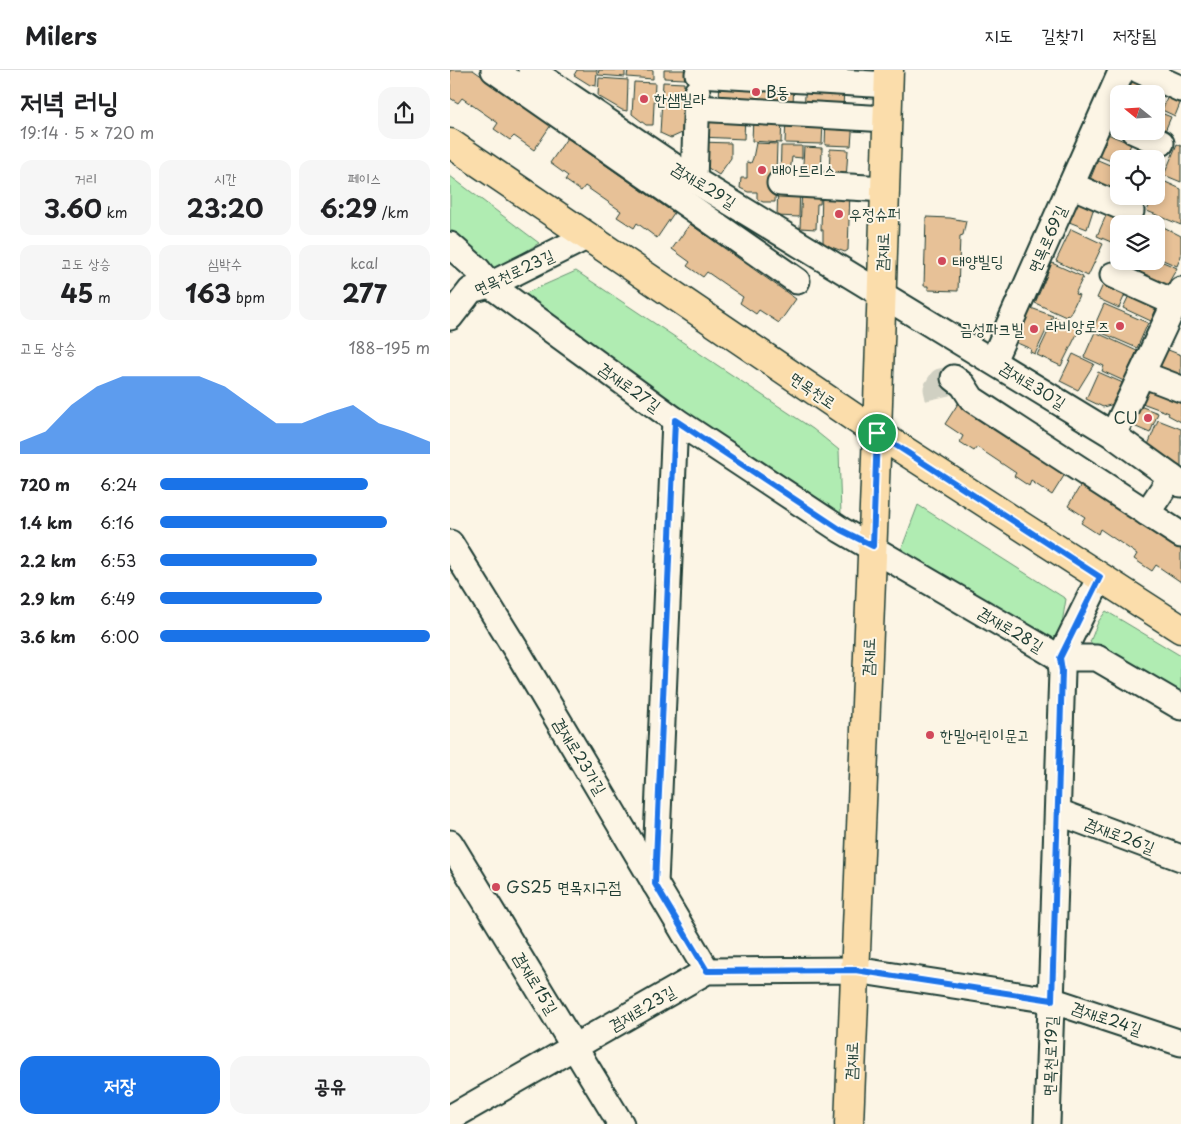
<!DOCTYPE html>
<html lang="ko">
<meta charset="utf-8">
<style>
:root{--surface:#fff;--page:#f6f6f6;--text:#202124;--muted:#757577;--line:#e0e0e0;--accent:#1a73e8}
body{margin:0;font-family:"Playpen Sans","Poor Story",sans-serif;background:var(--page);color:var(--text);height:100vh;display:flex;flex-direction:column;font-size:19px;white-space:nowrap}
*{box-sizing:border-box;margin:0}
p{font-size:16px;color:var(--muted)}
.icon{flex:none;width:28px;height:28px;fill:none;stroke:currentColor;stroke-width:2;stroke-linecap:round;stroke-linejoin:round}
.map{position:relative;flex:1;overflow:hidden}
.drawer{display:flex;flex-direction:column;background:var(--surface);width:450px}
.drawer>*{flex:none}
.needle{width:32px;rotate:288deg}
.controls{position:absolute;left:660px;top:15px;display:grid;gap:10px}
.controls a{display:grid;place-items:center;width:55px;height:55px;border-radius:10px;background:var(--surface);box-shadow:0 2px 8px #0003;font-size:25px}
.pin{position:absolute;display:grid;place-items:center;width:42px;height:42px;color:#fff;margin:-21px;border:2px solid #fff;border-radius:50%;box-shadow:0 1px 5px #0007}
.round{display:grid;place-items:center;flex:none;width:52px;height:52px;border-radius:15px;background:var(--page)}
.headline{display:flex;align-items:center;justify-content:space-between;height:85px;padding:0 20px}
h1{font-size:28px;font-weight:700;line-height:38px}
.figures{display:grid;grid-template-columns:repeat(3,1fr);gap:8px;height:85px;padding:5px 20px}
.figures div{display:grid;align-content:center;border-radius:12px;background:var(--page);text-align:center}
.figures b{font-size:25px;font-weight:700}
.figures small{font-size:14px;font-weight:400}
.figures p{font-size:14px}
.chart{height:140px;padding:10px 20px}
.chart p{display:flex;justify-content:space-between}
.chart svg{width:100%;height:90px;margin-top:5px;fill:var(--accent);opacity:.7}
.action{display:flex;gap:10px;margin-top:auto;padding:10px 20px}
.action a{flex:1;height:58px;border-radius:15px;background:var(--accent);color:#fff;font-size:20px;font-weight:700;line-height:58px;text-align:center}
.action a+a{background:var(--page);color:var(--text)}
ul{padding:0 20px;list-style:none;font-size:16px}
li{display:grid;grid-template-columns:80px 60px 1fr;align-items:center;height:38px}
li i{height:12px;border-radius:6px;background:var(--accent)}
header{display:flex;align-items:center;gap:30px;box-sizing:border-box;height:70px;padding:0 25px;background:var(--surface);border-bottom:1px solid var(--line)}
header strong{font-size:24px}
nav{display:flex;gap:28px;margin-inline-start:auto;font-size:18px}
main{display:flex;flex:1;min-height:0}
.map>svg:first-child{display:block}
.green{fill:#b0ecb2;stroke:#689473}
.building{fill:#e7c197;stroke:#1f3d34}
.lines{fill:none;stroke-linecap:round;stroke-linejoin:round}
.minor-tunnel{stroke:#d0d0c2;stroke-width:25;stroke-dasharray:25 12;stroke-linecap:butt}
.minor-casing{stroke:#1f3d34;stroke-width:29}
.major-casing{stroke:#1f3d34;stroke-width:31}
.minor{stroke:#fcf5e5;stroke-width:25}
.major{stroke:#fbddab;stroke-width:28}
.route-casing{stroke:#fff;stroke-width:10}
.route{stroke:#1a73e8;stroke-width:6}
.poi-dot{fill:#d1495b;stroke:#fcf5e5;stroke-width:2}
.labels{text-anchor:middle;stroke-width:4;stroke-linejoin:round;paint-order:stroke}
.poi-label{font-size:16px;fill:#1f3d34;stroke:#fcf5e5;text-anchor:start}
.street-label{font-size:16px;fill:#1f3d34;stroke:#fcf5e5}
</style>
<header>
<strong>Milers</strong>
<nav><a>지도</a><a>길찾기</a><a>저장됨</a></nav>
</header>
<main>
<section class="drawer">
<div class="headline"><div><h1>저녁 러닝</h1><p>19:14 · 5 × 720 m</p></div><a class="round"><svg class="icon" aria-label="share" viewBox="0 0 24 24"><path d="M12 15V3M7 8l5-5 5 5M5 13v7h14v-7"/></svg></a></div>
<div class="figures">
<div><p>거리</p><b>3.60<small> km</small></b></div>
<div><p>시간</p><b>23:20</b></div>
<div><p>페이스</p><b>6:29<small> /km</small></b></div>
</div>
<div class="figures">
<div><p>고도 상승</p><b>45<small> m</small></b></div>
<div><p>심박수</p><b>163<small> bpm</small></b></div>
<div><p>kcal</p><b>277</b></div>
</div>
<div class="chart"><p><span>고도 상승</span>188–195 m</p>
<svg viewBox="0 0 160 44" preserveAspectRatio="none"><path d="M0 44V38L10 33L20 20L30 11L40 6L50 6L60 6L70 6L80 11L90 20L100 29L110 29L120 24L130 20L140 29L150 33L160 38V44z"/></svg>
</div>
<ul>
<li><b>720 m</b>6:24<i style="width:77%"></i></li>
<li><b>1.4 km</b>6:16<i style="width:84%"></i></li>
<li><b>2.2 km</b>6:53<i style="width:58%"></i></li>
<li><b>2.9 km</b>6:49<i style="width:60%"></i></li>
<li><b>3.6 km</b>6:00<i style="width:100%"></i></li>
</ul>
<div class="action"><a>저장</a><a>공유</a></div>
</section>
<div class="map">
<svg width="731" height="1054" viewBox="0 0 731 1054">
<rect width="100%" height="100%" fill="#fcf5e5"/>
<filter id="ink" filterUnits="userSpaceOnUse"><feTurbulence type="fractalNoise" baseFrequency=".02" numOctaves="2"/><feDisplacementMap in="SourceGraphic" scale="10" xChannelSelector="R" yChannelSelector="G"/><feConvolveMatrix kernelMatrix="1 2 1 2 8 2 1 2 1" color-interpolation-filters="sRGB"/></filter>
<g filter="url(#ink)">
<g class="green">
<polygon points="0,106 89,173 45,201 0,162"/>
<polygon points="126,201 363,359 389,380 391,445 236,347 67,227"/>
<polygon points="468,435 616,529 611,559 603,573 451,480"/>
<polygon points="656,541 731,586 731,622 640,572 648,552"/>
</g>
<g class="building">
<polygon points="0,0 23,0 101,55 84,80 64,66 60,70 44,59 48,53 12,28 8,33 0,28"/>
<polygon points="127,0 147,0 146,16 140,15 124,5"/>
<polygon points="149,0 175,0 175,7 148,5"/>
<polygon points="178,0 203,0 203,9 177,7"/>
<polygon points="214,0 236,0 235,9 214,8"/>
<polygon points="678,0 698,9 692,24 674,24"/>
<polygon points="149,8 178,10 177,41 172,40 148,26"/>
<polygon points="270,10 344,13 343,34 269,31"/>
<polygon points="702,10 716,17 707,38 706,24 696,24"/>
<polygon points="184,12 205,13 203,55 196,55 182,44"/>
<polygon points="213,12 234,13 232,63 221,68 210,63"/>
<polygon points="356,13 394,16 393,40 354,38"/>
<polygon points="721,19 731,31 725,46 712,40"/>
<polygon points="706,41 721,47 712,68 706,61"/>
<polygon points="252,43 295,45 294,69 251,67"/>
<polygon points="303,47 332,48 331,73 302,71"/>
<polygon points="336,47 373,52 372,74 335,73"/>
<polygon points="376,48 403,50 401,76 375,75"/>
<polygon points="653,62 681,74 675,89 669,89 669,94 643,84"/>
<polygon points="117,68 224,143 207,168 187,153 184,158 167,147 171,141 135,116 131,121 115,110 118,106 100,93"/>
<polygon points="250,72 281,73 281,88 269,105 249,92"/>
<polygon points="306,73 327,74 325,132 313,132 307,129 307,122 298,122 290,118 291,108 297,108 297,92 301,93 303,88"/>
<polygon points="727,74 731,76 731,112 714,105"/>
<polygon points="331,76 352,76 352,88 342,87 339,110 330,110"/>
<polygon points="354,77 372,78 371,111 352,110"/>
<polygon points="687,77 699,82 701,79 708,82 705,89 682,89"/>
<polygon points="380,79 398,80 396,110 379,109"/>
<polygon points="648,90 669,99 669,124 639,112"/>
<polygon points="711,110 731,119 731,155 697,141 703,126 706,126"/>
<polygon points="328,116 350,117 349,147 327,146"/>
<polygon points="352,119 371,120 370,134 367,134 366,159 350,158"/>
<polygon points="372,119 400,120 398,180 395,182 373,174 373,160 371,160"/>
<polygon points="628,127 645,134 637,159 614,150"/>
<polygon points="658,141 678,153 669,154 668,175 647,166"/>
<polygon points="685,145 698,151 697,154 681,154"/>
<polygon points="476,147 500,148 516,151 513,165 510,166 508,221 478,220 478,216 474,216"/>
<polygon points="702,151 731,166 731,186 727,196 706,187 706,154 701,154"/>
<polygon points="240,154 346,229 329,253 309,240 306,244 290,233 293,227 257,202 253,207 237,196 240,192 222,179"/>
<polygon points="621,159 653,174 638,206 606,191"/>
<polygon points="669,181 669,191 689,191 681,209 661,199"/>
<polygon points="706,189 727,198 715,219 686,210 694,191 706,191"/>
<polygon points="602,193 633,207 625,224 629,225 619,246 617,245 616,247 585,233"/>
<polygon points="656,208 678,218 669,238 647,228"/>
<polygon points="682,219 709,232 701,251 673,238"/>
<polygon points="654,234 698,253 687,278 643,259"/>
<polygon points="581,238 603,246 585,284 580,282 581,279 565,272"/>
<polygon points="605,247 630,258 611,296 587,285"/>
<polygon points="645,262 687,281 674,311 652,301 654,296 634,287"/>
<polygon points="708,276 731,285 731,307 698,301"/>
<polygon points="623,284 644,294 628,320 610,311"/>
<polygon points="648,302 673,313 664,334 653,337 636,329"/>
<polygon points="693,309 731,324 731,352 718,345 719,343 684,330"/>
<polygon points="509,332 617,401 602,425 581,411 579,416 564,406 566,403 527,377 524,381 510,372 513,366 495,354"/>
<polygon points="682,333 708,343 700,363 679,354"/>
<polygon points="708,350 731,359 731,401 725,399 726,394 711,388 713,384 704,381 705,378 698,375"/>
<polygon points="632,413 731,478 731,512 706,495 702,501 684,489 687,484 650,459 648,464 631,453 635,447 618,436"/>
</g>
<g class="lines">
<polyline class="minor-tunnel" points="488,328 486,319 491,311 504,308"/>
<g class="minor-casing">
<g id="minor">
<polyline points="44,0 347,211"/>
<polyline points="81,0 244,110 663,365 731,414"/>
<polyline points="689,0 731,19"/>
<polyline points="248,4 439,15"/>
<polyline points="246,38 437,49"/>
<polyline points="684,61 711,73"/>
<polyline points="244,110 247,22"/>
<polyline points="330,113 435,119"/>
<polyline points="621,115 681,141"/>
<polyline points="0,175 27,199 40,215 225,350 391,460 610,588 647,588 731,637"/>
<polyline points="663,205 725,233"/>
<polyline points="0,247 21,220 40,215 136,167"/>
<polyline points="543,291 672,0"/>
<polyline points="692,304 731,319"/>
<polyline points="504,308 513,315 522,329 731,465"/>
<polyline points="663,365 731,220"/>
<polyline points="697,443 721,407"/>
<polyline points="0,473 70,586 257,901"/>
<polyline points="608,742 731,788"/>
<polyline points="0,773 171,1054"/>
<polyline points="205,814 225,350"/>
<polyline points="0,1048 257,901 405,900 601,930 731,973"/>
<polyline points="597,1054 612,601 610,588 650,507"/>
</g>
</g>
<g class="major-casing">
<g id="major">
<polyline points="0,73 427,363 731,559"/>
<polyline points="399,1054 427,363 439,0"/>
</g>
</g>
<use href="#minor" class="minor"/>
<use href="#major" class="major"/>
</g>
</g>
<g class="lines" filter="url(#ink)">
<g class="route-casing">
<polygon id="route" points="225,350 391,460 423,476 427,363 650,507 610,588 612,601 602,930 405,900 257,901 205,814"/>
</g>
<use href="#route" class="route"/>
</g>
<g class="poi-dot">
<circle cx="306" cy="22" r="5"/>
<circle cx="194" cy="29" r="5"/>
<circle cx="312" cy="100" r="5"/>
<circle cx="389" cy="144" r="5"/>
<circle cx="492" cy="191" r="5"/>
<circle cx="670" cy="256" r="5"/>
<circle cx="584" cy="259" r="5"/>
<circle cx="698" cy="348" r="5"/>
<circle cx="480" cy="665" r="5"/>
<circle cx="46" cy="817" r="5"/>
</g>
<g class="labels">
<g class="poi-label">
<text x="316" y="28">B동</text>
<text x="204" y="35">한샘빌라</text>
<text x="322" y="106">배아트리스</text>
<text x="399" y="150">우정슈퍼</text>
<text x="502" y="197">태양빌딩</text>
<text x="660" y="262" text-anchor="end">라비앙로즈</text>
<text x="574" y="265" text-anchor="end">금성파크빌</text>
<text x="688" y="354" text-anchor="end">CU</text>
<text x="490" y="671">한밀어린이문고</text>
<text x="56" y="823">GS25 면목지구점</text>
</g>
<g class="street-label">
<text transform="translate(254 115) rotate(32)" y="6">겸재로29길</text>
<text transform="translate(597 169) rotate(-66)" y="6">면목로69길</text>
<text transform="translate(432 182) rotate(-88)" y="6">겸재로</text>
<text transform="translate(64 202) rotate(-25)" y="6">면목천로23길</text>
<text transform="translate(583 315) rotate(32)" y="6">겸재로30길</text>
<text transform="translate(180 317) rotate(36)" y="6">겸재로27길</text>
<text transform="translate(363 320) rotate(34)" y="6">면목천로</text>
<text transform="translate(561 559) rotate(31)" y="6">겸재로28길</text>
<text transform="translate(418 587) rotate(-88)" y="6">겸재로</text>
<text transform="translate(130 686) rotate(59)" y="6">겸재로23가길</text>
<text transform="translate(670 765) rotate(21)" y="6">겸재로26길</text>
<text transform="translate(86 913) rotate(59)" y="6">겸재로15길</text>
<text transform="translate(192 938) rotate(-30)" y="6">겸재로23길</text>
<text transform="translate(657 948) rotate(19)" y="6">겸재로24길</text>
<text transform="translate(600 986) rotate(-88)" y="6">면목천로19길</text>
<text transform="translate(401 991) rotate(-88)" y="6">겸재로</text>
</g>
</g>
</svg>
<div class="controls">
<a><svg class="needle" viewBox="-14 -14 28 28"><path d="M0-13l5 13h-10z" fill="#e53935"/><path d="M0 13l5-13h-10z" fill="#757577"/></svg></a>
<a><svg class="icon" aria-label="locate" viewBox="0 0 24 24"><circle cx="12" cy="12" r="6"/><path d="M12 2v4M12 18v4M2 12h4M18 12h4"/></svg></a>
<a><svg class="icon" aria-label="layers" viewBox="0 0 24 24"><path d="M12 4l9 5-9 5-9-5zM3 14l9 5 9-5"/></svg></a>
</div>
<div class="pin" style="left:427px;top:363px;background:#1e9e55"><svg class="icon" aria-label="arrive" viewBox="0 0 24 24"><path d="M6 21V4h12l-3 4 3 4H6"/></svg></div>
</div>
</main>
